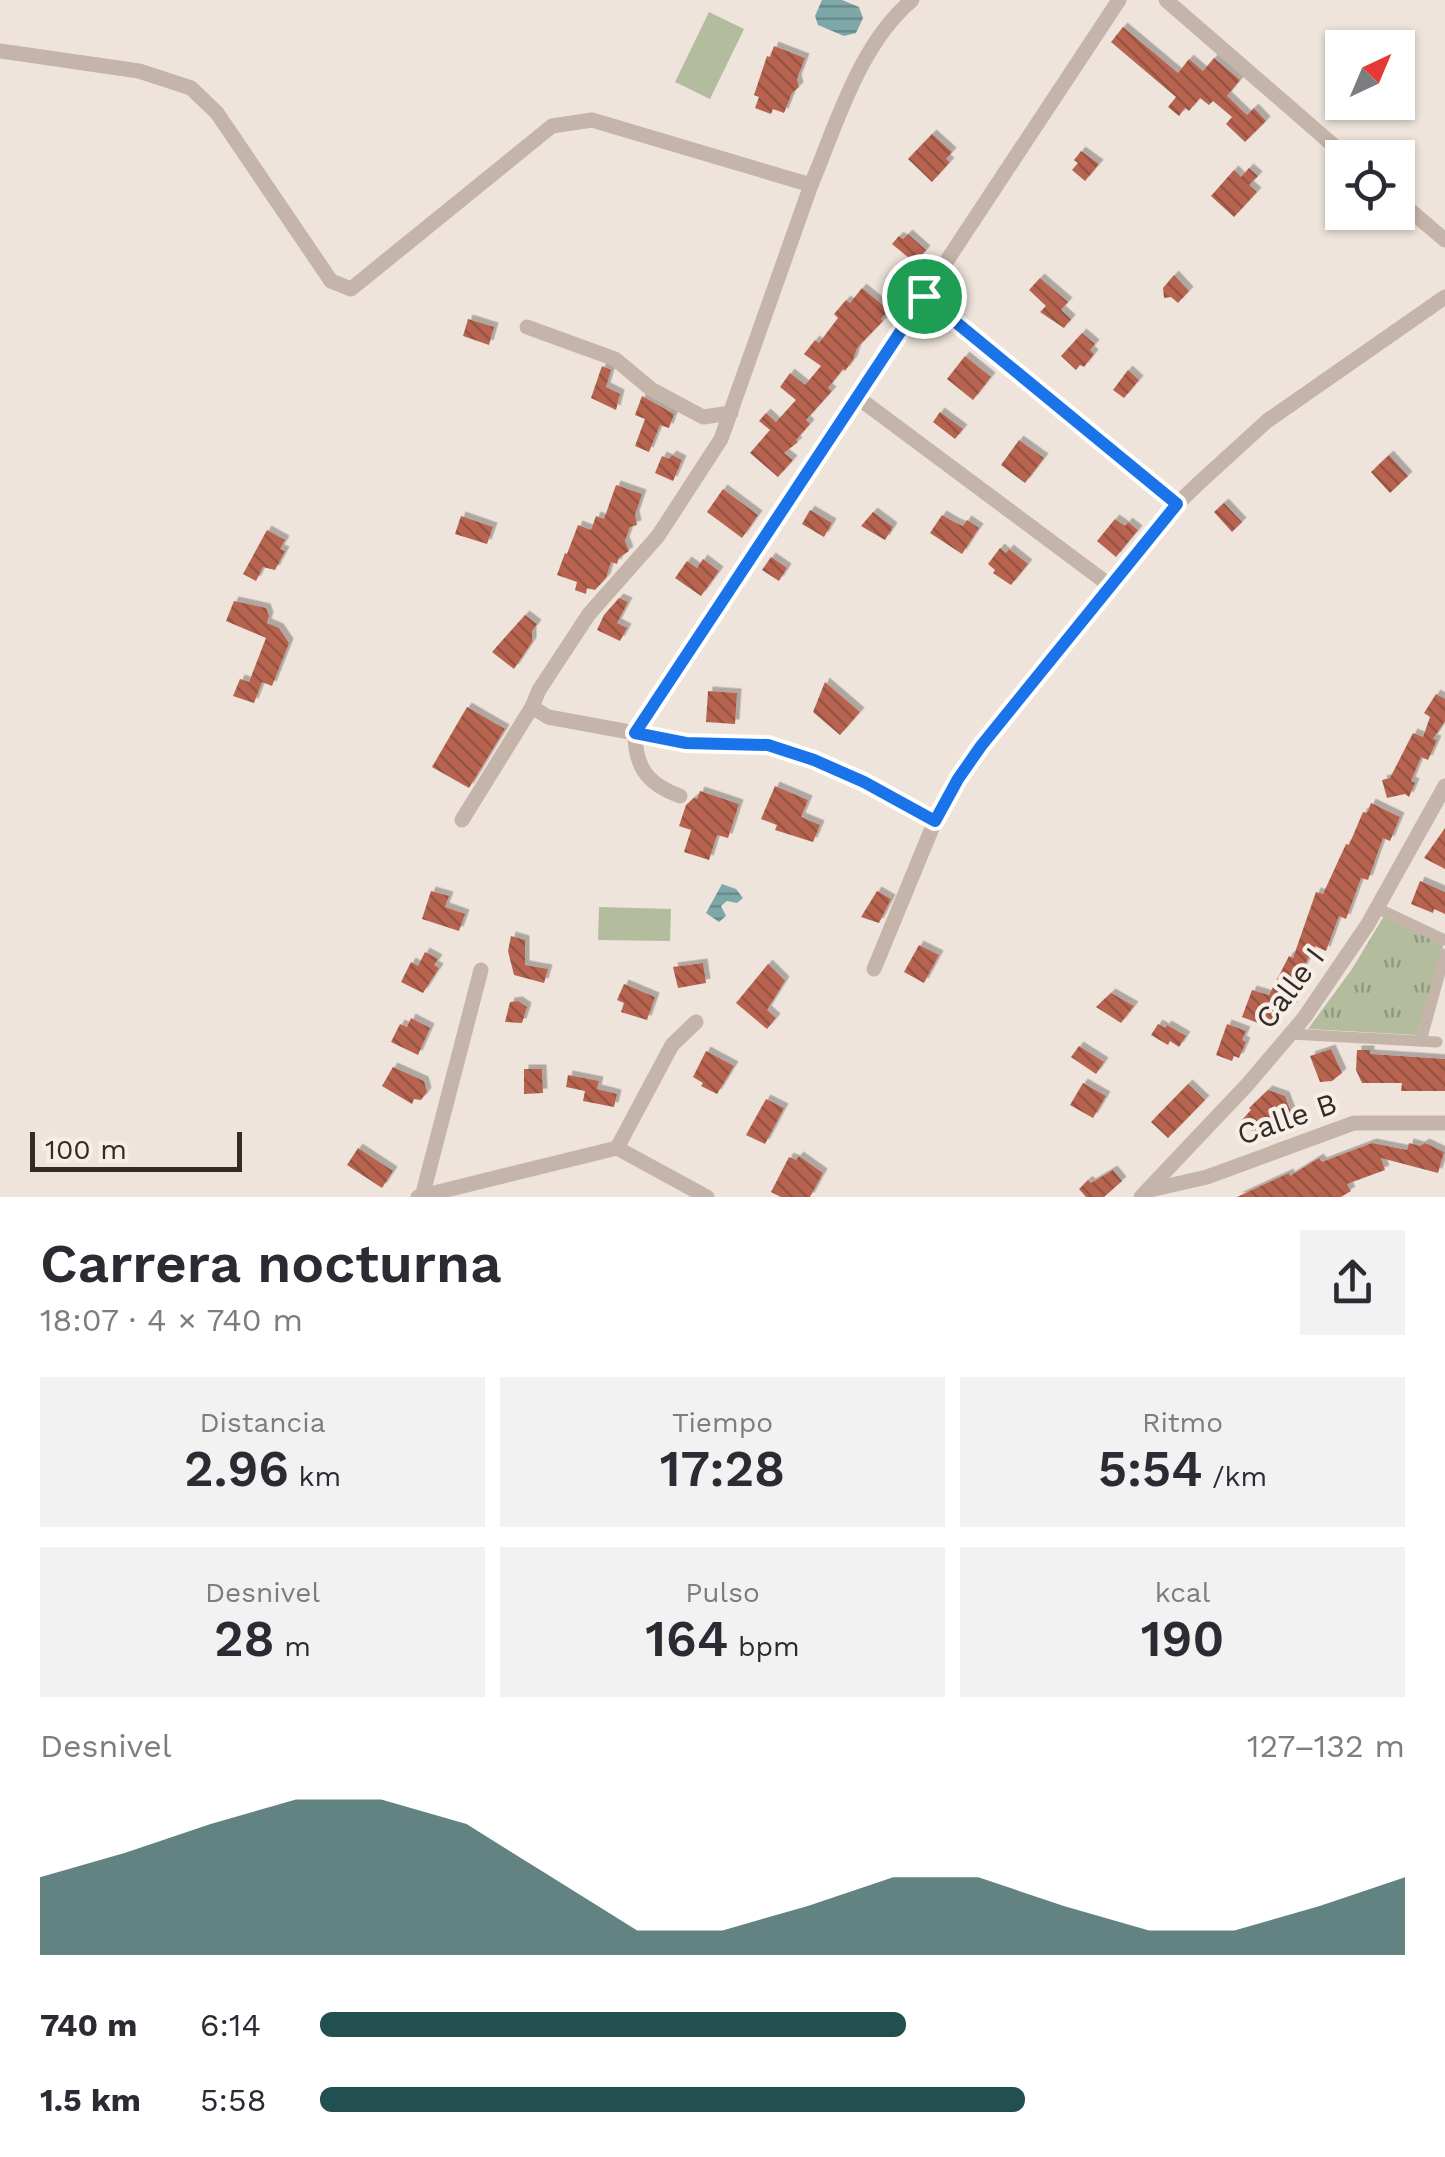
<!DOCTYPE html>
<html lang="es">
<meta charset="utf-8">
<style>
:root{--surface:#fff;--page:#f2f2f3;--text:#2b2b33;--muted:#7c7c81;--accent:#224f4f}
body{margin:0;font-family:"Work Sans",sans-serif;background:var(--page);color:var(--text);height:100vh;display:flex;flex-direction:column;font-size:38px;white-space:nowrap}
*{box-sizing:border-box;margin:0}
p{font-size:32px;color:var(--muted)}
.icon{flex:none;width:55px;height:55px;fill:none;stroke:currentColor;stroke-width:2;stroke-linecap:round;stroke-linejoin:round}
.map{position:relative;height:1197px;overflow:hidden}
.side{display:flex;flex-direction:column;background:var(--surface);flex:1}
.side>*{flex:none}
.needle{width:65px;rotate:44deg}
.buttons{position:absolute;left:1325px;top:30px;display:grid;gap:20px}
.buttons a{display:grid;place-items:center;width:90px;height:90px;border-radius:0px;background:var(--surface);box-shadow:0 2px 8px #0004;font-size:50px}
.scale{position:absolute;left:30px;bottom:25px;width:212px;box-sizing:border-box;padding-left:10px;border:5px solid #332b28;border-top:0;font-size:28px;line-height:35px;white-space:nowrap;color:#332b28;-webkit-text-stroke:8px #f7efe7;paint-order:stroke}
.pin{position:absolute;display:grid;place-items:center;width:85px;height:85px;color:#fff;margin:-42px;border:5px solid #fff;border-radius:50%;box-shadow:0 2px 10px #0007}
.round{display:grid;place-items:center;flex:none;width:105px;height:105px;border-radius:0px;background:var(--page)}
.overview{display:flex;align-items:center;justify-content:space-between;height:170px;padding:0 40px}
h1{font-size:55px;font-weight:600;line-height:75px}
.stats{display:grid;grid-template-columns:repeat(3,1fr);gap:15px;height:170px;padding:10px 40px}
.stats div{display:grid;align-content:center;border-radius:0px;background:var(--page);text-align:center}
.stats b{font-size:50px;font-weight:600}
.stats small{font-size:28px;font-weight:400}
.stats p{font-size:28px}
.chart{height:280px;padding:20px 40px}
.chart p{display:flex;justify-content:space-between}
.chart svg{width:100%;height:180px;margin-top:10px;fill:var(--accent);opacity:.7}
ul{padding:0 40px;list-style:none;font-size:32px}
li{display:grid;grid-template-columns:160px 120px 1fr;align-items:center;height:75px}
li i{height:25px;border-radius:12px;background:var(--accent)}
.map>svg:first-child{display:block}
.grass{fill:url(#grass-tufts)}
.pitch{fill:#b3bc9d}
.water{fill:url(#water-rules)}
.building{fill:url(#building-back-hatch);filter:url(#shadow)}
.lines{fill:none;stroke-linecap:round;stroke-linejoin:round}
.pedestrian{stroke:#c5b4a9;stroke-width:11}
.minor{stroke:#c5b4a9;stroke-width:15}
.route-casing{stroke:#fff;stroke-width:20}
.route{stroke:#1a73e8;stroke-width:12}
.labels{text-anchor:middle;stroke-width:8;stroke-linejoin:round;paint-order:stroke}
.street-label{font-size:30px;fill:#332b28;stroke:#f7efe7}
</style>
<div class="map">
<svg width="1445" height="1197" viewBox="0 0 1445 1197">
<defs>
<pattern id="grass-tufts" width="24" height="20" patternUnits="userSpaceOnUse" patternTransform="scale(2.5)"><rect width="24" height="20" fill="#b3bc9d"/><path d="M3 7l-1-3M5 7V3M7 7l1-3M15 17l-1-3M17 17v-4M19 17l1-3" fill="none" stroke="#929980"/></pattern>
<pattern id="water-rules" width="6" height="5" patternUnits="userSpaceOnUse" patternTransform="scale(2.5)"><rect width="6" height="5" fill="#7ea8a8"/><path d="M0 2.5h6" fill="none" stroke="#688989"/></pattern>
<pattern id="building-back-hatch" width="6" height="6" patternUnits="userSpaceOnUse" patternTransform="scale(2.5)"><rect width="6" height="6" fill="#b76450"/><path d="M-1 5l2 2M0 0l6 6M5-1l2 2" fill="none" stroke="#955342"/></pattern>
<filter id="shadow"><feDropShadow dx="4.5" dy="-4.5" stdDeviation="0" flood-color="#0004"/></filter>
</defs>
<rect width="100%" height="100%" fill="#eee4db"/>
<polygon class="grass" points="1384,916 1444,943 1417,1035 1308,1029 1352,969"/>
<g class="pitch">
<polygon points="709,12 744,29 710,99 675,82"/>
<polygon points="599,907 671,909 670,941 598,940"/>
</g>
<g class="water">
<polygon points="822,0 842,0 859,7 863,18 856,33 844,36 818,25 815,16"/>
<polygon points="722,884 736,889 743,898 737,903 727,901 721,906 726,916 719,922 706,913"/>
</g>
<g class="building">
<polygon points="1123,27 1178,73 1189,59 1203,71 1214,58 1240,80 1227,96 1247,115 1254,108 1266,121 1245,142 1226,124 1232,117 1213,101 1209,105 1200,98 1189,111 1185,108 1179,116 1168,107 1176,97 1111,42"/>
<polygon points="774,46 805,58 797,79 799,87 792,93 784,113 773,109 771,114 755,108 759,97 754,95 767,56 770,57"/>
<polygon points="932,134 952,152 946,159 950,162 932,182 908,159"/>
<polygon points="1081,151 1099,164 1085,181 1072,170 1078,163 1074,160"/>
<polygon points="1249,168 1258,176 1249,185 1257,192 1234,217 1211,196 1234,170 1241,177"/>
<polygon points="908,234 926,250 915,263 892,244 899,236 903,239"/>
<polygon points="1174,275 1189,291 1178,303 1171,297 1164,298 1163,288"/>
<polygon points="1040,278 1068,302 1061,310 1071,319 1064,328 1040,312 1046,306 1029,290"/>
<polygon points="862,288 889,310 881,319 883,321 857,348 853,360 845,371 843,369 828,388 832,391 806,420 810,424 796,440 798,442 784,453 793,460 778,477 750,453 770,430 759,421 766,413 776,422 796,400 780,387 790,373 805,385 821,366 804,354 815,340 819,343 838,318 834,314 846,300 850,303"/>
<polygon points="468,319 494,327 489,345 463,336"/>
<polygon points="1082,333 1095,344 1090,350 1094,354 1084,367 1080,365 1076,370 1061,356"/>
<polygon points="965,356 991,377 973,400 947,379"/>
<polygon points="602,366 611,370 606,387 620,394 616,410 591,398"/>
<polygon points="1128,370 1139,380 1124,398 1113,390"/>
<polygon points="642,396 674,414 669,428 660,425 649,452 635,446 645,419 635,415"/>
<polygon points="940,412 963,429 955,439 933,422"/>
<polygon points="1019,440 1044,458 1025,483 1001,465"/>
<polygon points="672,455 682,460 673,481 655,473 662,456 669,459"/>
<polygon points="1389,455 1408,476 1390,493 1371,472"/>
<polygon points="616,485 642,494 635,515 637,525 630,527 625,541 629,551 619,558 617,564 611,562 606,578 595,590 587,588 586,594 575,590 577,582 557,575 565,553 567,554 578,525 591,530 596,516 604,519"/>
<polygon points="723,489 758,515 742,538 707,512"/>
<polygon points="1224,503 1242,522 1232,532 1214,512"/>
<polygon points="810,510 832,523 824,537 802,524"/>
<polygon points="873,512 893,527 885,540 861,526"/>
<polygon points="942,515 956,523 963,526 967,520 979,528 962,554 930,533"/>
<polygon points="461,516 493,527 487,544 455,534"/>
<polygon points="1115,519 1125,526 1128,522 1138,530 1116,557 1097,541"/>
<polygon points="267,530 285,540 280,549 285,551 275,570 263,567 256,581 243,574"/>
<polygon points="1000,548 1006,553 1009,549 1028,564 1011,585 993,573 995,570 988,564"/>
<polygon points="771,557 787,568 779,581 762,570"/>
<polygon points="703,559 719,571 701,596 675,578 687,561 697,568"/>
<polygon points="619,598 628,602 617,623 627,628 620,641 597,630 604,615"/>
<polygon points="234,601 266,608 269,616 267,623 279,628 289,643 272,686 262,682 254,703 233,696 240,679 249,682 266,638 226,621"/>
<polygon points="525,615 537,624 532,631 532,642 514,669 492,652"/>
<polygon points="825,682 860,712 840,735 813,712"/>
<polygon points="708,691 737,693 735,724 706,722"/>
<polygon points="1436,694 1445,699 1445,721 1433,739 1437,740 1428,760 1421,757 1411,781 1415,783 1409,797 1405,794 1387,798 1382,780 1390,778 1413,733 1423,737 1430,717 1424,713"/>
<polygon points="467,707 505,729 469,788 432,767"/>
<polygon points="775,786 808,800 801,817 820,825 813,842 775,830 777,825 761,819"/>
<polygon points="700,791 739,804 728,838 717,835 709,860 684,852 691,830 679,826 686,805 694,798 697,799"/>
<polygon points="1371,803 1400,817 1390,841 1383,838 1368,880 1361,878 1346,919 1339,916 1326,951 1315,946 1312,950 1302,971 1308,974 1292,1007 1281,1002 1269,1027 1242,1017 1252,990 1269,995 1289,956 1293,958 1316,892 1323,894 1346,844 1349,845 1363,812 1367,813"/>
<polygon points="1445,828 1445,869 1424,858"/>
<polygon points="1420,881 1445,892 1445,914 1434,909 1433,913 1411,904"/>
<polygon points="431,891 449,896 445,907 465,914 459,931 422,919"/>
<polygon points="877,891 891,899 879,923 861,917"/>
<polygon points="511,936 525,940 525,965 548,969 544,983 514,975 508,951"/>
<polygon points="919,945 939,955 924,983 904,972"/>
<polygon points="425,952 438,959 434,965 439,968 423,993 401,982 411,962 418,966"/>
<polygon points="703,963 706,983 678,988 673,967"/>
<polygon points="768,964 785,981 767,1010 776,1018 767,1029 736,1003"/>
<polygon points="624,984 655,997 647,1020 621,1012 624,1003 617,1000"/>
<polygon points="1111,993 1134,1006 1121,1023 1096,1007"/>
<polygon points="518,1001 527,1007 522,1023 505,1022 510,1002"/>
<polygon points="411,1018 430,1028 418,1055 391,1042 400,1024 407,1027"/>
<polygon points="1158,1024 1165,1028 1167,1025 1186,1036 1179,1047 1170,1041 1168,1045 1151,1035"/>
<polygon points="1227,1024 1246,1031 1242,1040 1246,1042 1239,1058 1234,1056 1232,1061 1216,1055"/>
<polygon points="1079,1046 1104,1062 1096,1074 1071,1057"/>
<polygon points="1331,1049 1342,1073 1332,1081 1320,1082 1310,1056"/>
<polygon points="1357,1050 1370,1050 1370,1054 1445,1059 1445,1091 1401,1091 1402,1083 1362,1083 1356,1070"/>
<polygon points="706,1051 734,1066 717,1094 701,1086 703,1083 693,1077"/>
<polygon points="393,1067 424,1081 427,1092 421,1100 414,1099 412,1104 382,1086"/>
<polygon points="524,1069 542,1069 543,1093 524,1094"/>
<polygon points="568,1075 599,1081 597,1089 617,1094 614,1107 583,1101 585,1091 566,1087"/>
<polygon points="1083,1083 1106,1096 1093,1118 1070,1105"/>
<polygon points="1188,1084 1205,1100 1168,1138 1151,1122"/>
<polygon points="1268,1090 1285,1096 1292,1115 1282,1126 1277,1123 1272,1129 1266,1124 1257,1135 1241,1121 1251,1110 1249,1108"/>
<polygon points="766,1099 784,1108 765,1144 746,1135"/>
<polygon points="1372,1143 1407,1150 1409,1143 1420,1146 1425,1143 1444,1152 1438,1173 1381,1158 1385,1170 1347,1184 1351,1191 1341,1197 1237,1197 1289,1173 1290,1176 1319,1158 1322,1162"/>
<polygon points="358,1148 393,1171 382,1188 347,1165"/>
<polygon points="799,1156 823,1173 810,1197 781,1197 771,1192 789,1157 796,1160"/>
<polygon points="1113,1170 1122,1181 1104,1197 1086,1197 1079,1189 1088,1180 1091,1183"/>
</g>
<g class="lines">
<g class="pedestrian">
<polyline points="1377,908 1445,940"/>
<polyline points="1290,1034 1437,1042"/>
<polyline points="1421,1041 1445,954"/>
</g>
<g class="minor">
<polyline points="1119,0 635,733 685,743 768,745 864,782 935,821 958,779 981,745 1177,504 1199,483 1267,421 1445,297"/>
<polyline points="1166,0 1348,158"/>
<path d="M0,51l139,20 52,17 26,25 114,168 20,8 201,-163 40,-6 219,65c26,-62 48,-140 101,-185"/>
<polyline points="1398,200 1445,240"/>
<polyline points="924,297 1177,504"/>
<polyline points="527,327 615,359 651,389 703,417 731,413"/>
<polyline points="857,397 1112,587"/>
<path d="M680,796c-33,-12 -45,-29 -45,-63l-87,-16 -16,-10 7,-17 50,-76 69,-78 63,-97 90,-254"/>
<polyline points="462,820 532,707"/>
<polyline points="874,969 935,821"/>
<polyline points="617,1148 672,1045 696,1022"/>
<polyline points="1150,1190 1207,1177 1354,1123 1445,1123"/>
<polyline points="423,1193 481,970"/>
<polyline points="418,1197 617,1148 707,1197"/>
<polyline points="1141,1197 1247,1085 1304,1018 1368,924 1445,786"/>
</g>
</g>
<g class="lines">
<g class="route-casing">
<polygon id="route" points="924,296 1177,504 981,746 958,779 935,821 864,782 814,760 768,745 686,743 635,733"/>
</g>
<use href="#route" class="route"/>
</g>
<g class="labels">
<g class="street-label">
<text transform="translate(1290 988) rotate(-53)" y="10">Calle I</text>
<text transform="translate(1287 1119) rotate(-19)" y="10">Calle B</text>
</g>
</g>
</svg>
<div class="buttons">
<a><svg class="needle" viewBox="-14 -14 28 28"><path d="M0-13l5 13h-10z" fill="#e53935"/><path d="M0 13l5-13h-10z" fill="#7c7c81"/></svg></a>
<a><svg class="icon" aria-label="locate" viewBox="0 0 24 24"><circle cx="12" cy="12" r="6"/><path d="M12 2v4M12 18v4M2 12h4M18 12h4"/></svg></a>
</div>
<div class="scale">100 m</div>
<div class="pin" style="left:924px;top:296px;background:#1e9e55"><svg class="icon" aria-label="arrive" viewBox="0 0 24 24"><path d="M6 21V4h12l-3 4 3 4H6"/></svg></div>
</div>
<section class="side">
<div class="overview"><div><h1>Carrera nocturna</h1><p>18:07 · 4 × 740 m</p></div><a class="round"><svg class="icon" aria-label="share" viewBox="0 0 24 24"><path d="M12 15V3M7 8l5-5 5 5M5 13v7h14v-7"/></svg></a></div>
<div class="stats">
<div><p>Distancia</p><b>2.96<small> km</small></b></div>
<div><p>Tiempo</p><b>17:28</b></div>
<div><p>Ritmo</p><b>5:54<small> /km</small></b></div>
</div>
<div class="stats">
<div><p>Desnivel</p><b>28<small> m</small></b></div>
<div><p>Pulso</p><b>164<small> bpm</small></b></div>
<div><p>kcal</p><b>190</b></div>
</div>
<div class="chart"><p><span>Desnivel</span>127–132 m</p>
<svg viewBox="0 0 160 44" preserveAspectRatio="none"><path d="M0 44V25L10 19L20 12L30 6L40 6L50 12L60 25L70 38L80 38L90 32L100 25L110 25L120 32L130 38L140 38L150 32L160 25V44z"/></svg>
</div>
<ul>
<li><b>740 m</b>6:14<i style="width:54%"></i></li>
<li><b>1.5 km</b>5:58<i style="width:65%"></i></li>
</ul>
</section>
